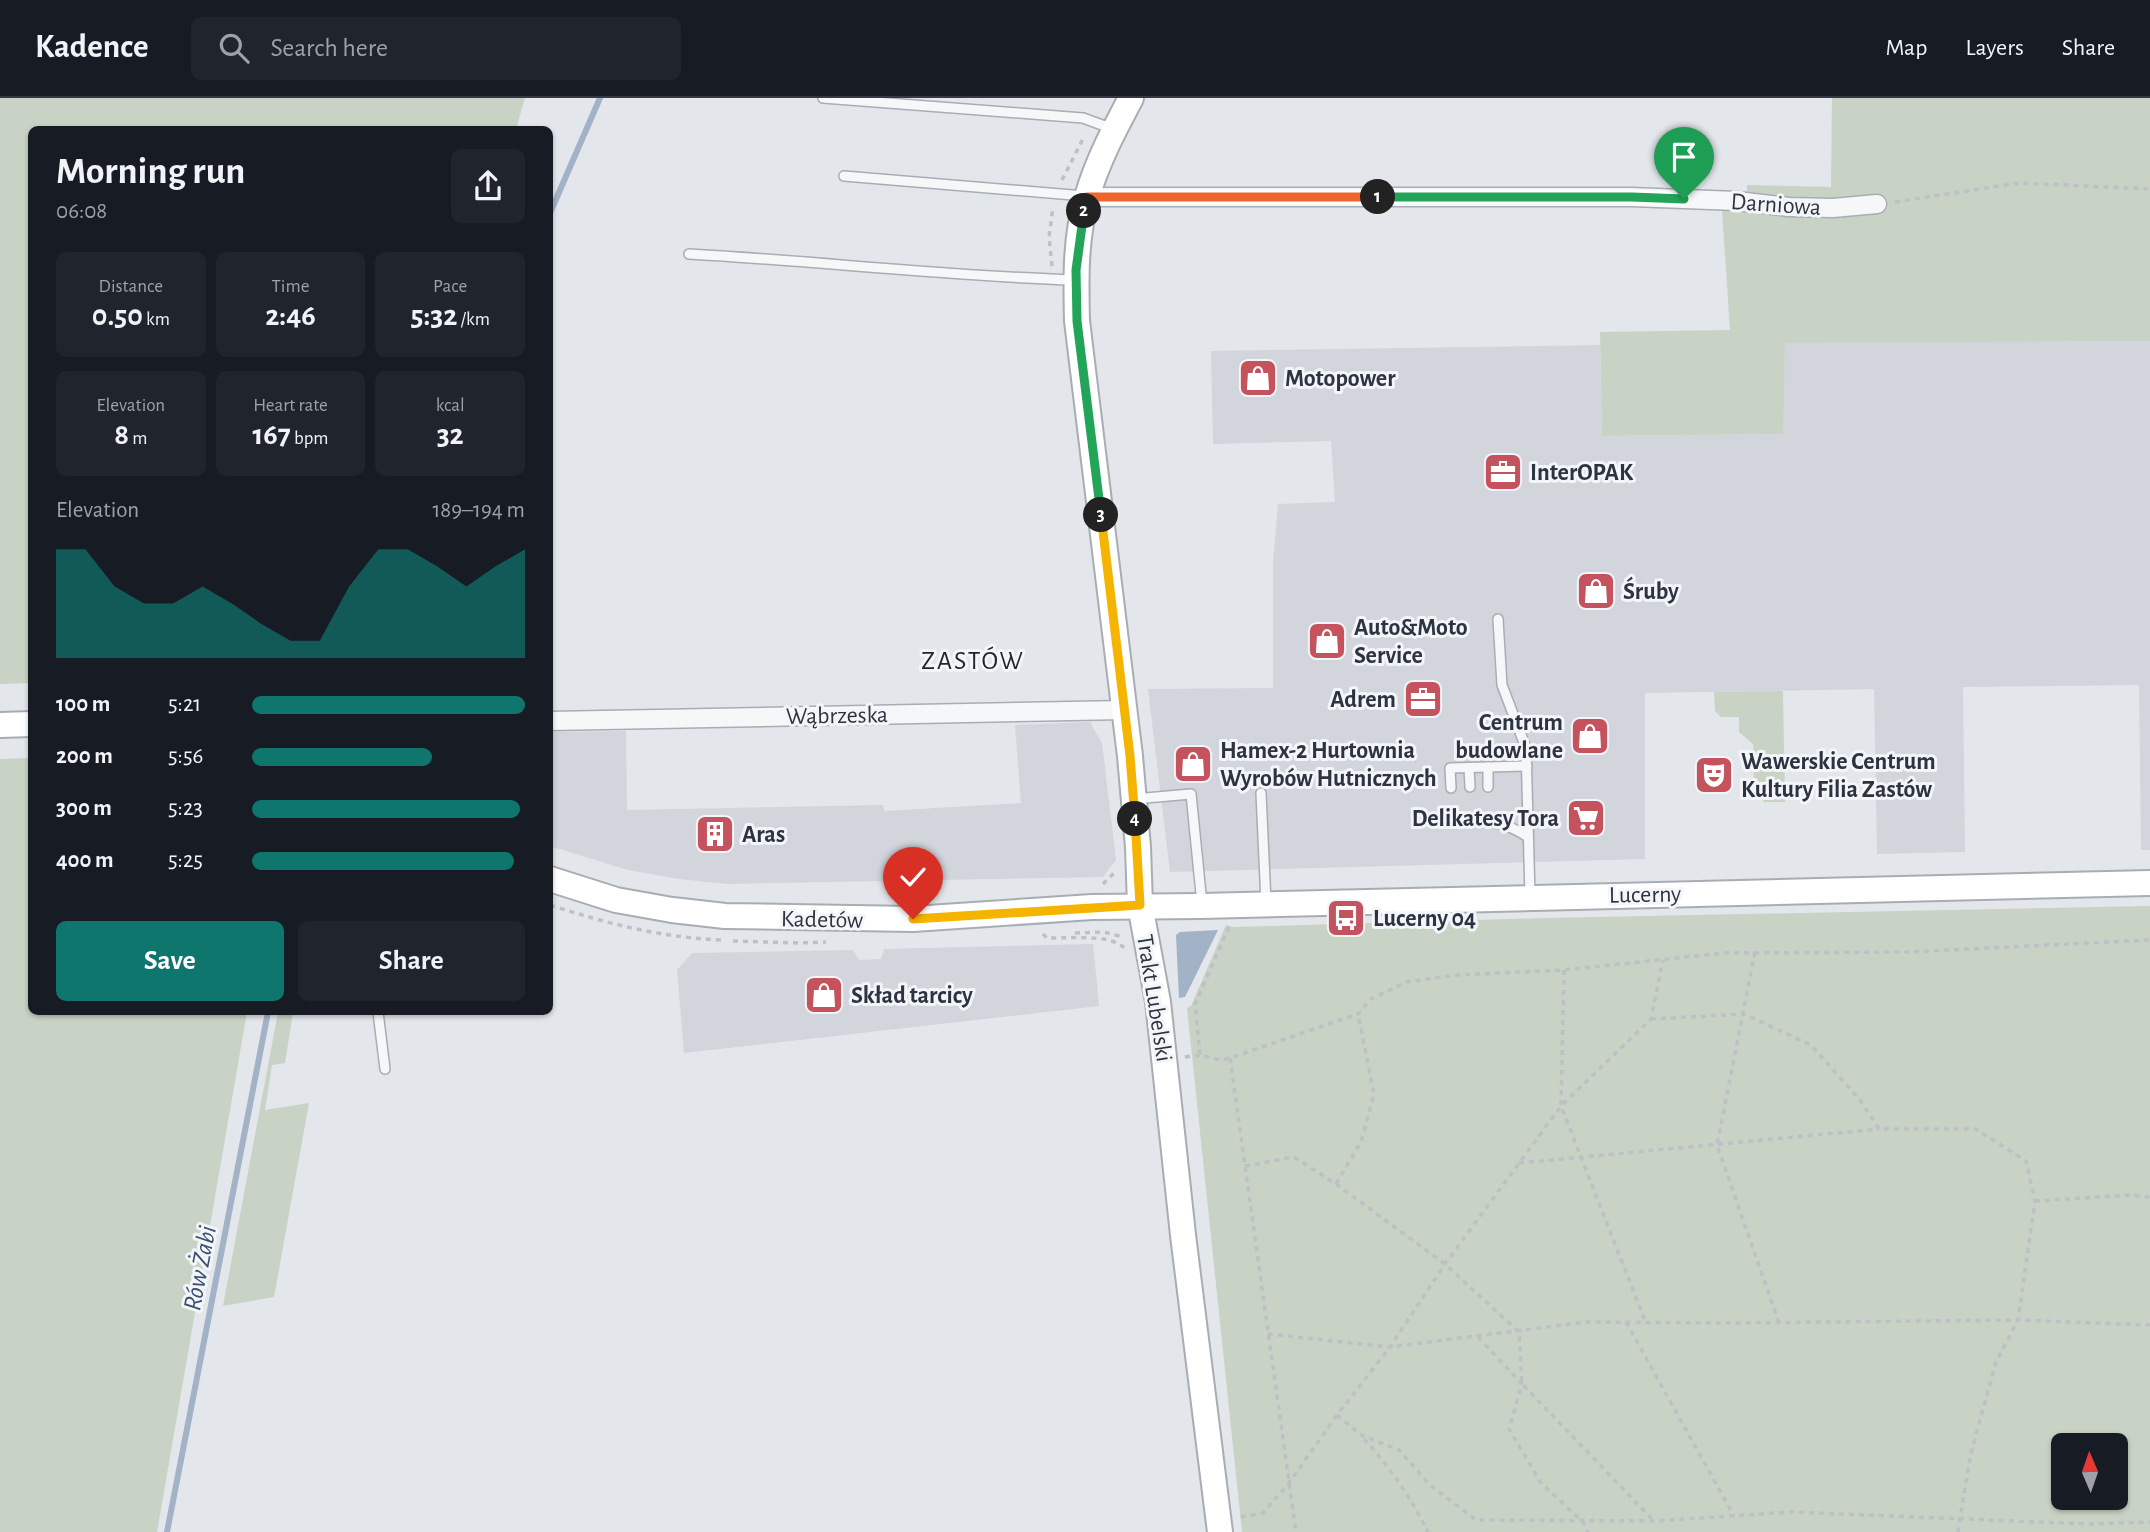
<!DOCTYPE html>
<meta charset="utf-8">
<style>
:root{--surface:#171b24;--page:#20242c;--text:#f1f3f6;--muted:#9ea1a6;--line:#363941;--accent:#0f766e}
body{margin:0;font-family:"Alegreya Sans",sans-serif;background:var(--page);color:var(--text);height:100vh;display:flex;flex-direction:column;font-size:26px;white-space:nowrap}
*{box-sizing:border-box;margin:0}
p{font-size:23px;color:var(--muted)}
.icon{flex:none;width:38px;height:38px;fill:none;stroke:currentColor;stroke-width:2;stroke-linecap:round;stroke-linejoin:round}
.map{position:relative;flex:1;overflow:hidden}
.drawer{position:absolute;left:28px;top:28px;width:525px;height:889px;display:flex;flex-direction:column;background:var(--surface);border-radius:10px;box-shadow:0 2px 5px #0004}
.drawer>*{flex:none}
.needle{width:46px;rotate:358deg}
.tools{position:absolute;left:2051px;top:1335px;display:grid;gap:14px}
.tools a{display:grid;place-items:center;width:77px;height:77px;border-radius:10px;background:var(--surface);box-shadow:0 2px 5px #0004;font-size:35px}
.pin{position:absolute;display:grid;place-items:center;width:60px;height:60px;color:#fff;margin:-72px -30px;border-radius:50% 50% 50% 0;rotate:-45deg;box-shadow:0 0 7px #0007}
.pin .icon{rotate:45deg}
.km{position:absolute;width:35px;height:35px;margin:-18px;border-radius:50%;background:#222;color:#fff;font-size:19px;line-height:35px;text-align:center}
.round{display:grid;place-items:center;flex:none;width:74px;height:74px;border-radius:10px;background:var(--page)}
.overview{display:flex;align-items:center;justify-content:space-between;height:119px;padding:0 28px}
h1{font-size:38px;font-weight:600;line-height:52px}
.stats{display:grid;grid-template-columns:repeat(3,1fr);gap:10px;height:119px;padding:7px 28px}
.stats div{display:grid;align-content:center;border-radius:10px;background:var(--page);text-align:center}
.stats b{font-size:30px;font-weight:600}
.stats small{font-size:19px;font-weight:400}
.stats p{font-size:19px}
.chart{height:196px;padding:14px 28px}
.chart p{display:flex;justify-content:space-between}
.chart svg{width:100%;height:126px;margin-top:7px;fill:var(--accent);opacity:.7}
.primary-button{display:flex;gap:14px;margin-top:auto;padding:14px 28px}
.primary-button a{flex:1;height:80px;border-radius:10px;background:var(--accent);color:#fff;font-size:28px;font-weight:600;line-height:80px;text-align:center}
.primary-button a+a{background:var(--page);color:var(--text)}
ul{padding:0 28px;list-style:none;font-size:23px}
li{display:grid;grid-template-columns:112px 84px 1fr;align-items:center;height:52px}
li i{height:18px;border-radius:9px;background:var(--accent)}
header{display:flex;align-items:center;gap:42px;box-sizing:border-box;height:98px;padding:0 35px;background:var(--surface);border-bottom:2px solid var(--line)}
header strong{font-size:33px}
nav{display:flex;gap:38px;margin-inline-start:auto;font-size:24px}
.search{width:490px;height:63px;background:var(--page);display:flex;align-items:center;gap:18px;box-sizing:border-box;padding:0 24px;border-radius:10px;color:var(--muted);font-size:26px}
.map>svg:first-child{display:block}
.built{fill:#d2d5dc}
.green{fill:#c8d3c5;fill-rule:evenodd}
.water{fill:#a2b2c7}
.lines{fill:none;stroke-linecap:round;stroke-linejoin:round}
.stream{stroke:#a2b2c7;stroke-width:6}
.lane-casing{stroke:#a8adb4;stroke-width:12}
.street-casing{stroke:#a8adb4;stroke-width:21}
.secondary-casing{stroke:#a8adb4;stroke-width:28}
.path{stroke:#bdc0c5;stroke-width:3.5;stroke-dasharray:5 5;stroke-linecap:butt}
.lane{stroke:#f6f7f9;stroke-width:9}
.street{stroke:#f6f7f9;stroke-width:18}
.secondary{stroke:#fff;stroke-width:24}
.split-1-casing{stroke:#fff;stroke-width:14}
.split-2-casing{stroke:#fff;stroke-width:14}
.split-3-casing{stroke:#fff;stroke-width:14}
.split-4-casing{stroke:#fff;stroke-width:14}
.split-5-casing{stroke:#fff;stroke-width:14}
.split-1{stroke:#22a559;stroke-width:9}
.split-2{stroke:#f0652b;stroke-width:9}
.split-3{stroke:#22a559;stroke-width:9}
.split-4{stroke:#f5b400;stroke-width:9}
.split-5{stroke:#f5b400;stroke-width:9}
.labels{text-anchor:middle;stroke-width:6;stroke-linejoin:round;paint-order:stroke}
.street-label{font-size:24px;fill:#2c3341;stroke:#f3f5f8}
.poi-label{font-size:24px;font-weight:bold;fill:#2c3341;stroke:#f3f5f8;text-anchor:start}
.neighbourhood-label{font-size:26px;letter-spacing:2px;fill:#1e2432;stroke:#f3f5f8}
.water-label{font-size:26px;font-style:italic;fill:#395072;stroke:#f3f5f8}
</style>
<header>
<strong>Kadence</strong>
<div class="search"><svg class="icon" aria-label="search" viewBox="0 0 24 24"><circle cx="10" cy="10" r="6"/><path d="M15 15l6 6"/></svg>Search here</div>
<nav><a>Map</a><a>Layers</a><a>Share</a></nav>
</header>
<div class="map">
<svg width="2150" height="1434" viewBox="0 0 2150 1434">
<rect width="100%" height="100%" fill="#e3e6ea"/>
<g class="built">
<polygon points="2150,243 2150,752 2141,752 2139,587 1963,589 1965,754 1877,756 1874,591 1645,595 1645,761 1170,774 1148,591 1273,590 1273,464 1278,406 1335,404 1331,343 1213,346 1211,253 1600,247 1602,338 1782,336 1785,245"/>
<polygon points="1090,624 1102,645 1116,762 1103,779 727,786 679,781 628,772 550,748 550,634 626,633 627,712 883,707 884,713 1021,705 1015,627"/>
<polygon points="1093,846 1099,908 684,955 677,872 692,855 853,852 859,862 881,861 884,851"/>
</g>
<g class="green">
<polygon points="0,0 525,0 516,31 32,32 31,585 0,586"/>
<polygon points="1832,0 2150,0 2150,243 1785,245 1783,336 1602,338 1600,234 1730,232 1722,112 1746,111 1747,87 1831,89"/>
<polygon points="1783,593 1785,704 1764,704 1754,683 1753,646 1739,634 1739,619 1721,619 1715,613 1714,594"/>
<polygon points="31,660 32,914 247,914 157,1434 0,1434 0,661"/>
<path d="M2150,808v626h-908l-55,-524 4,-2 35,-81 7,2 314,-9zM2063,1348h53v52h-53z"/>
<polygon points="278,914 293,914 285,965 272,967 265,1012 309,1005 274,1199 223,1208"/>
</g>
<polygon class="water" points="1218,832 1185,899 1179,900 1176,837 1180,834"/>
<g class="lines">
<g class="stream">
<polyline points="550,115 600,0"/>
<polyline points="167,1434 268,914"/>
</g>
<g class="lane-casing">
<g id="lane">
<polyline points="823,0 1083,20 1113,31"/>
<polyline points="844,78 1085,98"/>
<path d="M689,156c128,7 256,22 385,26"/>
<polyline points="1498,521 1502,587 1526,650 1530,798"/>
<polyline points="1488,669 1488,689"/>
<polyline points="1469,670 1470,689"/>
<polyline points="1451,690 1450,670 1527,668"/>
<polyline points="1261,695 1266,805"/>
<polyline points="1134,701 1191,696 1202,806"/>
<path d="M1452,714v11c33,-1 47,-5 76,14"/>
<polyline points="378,914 385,971"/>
</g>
</g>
<g class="street-casing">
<g id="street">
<polyline points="1087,99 1631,99 1737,103 1789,109 1833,110 1877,106"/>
<polyline points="550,623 1124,612"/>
</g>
</g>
<g class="secondary-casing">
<g id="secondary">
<path d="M1131,0c-17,32 -34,64 -44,99 -12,41 -11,82 -10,124l53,435 8,91 2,58 18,97 25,233 37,297"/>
<polyline points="0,627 32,626"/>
<polyline points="550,781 616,802 672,812 725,818 913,821 1092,809 1202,808 2150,785"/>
</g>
</g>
<g class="path">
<polyline points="1062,82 1084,39"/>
<polyline points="1895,104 2019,85 2150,91"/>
<polyline points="1052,168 1049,139 1053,109"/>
<polyline points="1103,786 1117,772"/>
<path d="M550,807c59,19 109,32 171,35"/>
<polyline points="1229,829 1195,906 1200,957 1220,962 1230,960 1358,916 1371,901 1406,884 1457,877 1564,872 1723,855 1910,854 2150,842"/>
<polyline points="1075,835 1104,834 1123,839"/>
<path d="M1043,836l4,4c16,0 52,-2 65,3 6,2 9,6 16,7"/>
<polyline points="733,843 799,845 826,844"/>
<polyline points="1755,854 1717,1047 1779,1225"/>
<polyline points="1564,872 1561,1008 1646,1225"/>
<polyline points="1651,921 1744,916 1811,947 1860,1002 1879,1031 1976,1031 2026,1063 2035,1103 2018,1222 1996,1264 1970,1359 1958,1434"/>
<polyline points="1185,959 1200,957"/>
<polyline points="1230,960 1296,1434"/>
<polyline points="1519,1065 1879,1031"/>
<polyline points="1245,1068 1294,1059 1336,1086 1361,1044 1374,996 1358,916"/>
<polyline points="1336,1086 1445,1166 1519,1234 1522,1286 1654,1423"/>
<polyline points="2035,1103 2131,1097 2150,1099"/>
<polyline points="1626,1224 1734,1418"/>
<polyline points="1268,1236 1390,1249 1586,1224 1735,1225 2018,1222 2150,1227"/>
<polyline points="1478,1239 1522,1286 1509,1331 1541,1385 1583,1424 1588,1434"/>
<polyline points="1337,1317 1361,1337 1399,1352 1430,1387 1476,1422 1654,1423 1791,1414 2089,1426 2150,1424"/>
<path d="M1364,1341c26,28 47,59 64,93"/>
<polyline points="1241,1419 1263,1415 1289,1385 1337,1317 1390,1249 1445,1166 1561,1008 1651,921 1663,862"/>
</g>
<use href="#lane" class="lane"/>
<use href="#street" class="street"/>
<use href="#secondary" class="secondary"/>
</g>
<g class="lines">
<g class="split-1-casing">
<polyline id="split-1" points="1378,99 1632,99 1684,101"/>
</g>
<g class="split-2-casing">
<polyline id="split-2" points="1084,113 1087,99 1378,99"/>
</g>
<g class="split-3-casing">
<polyline id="split-3" points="1084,113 1076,172 1077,223 1101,417"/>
</g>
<g class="split-4-casing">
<polyline id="split-4" points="1101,417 1130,658 1135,721"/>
</g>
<g class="split-5-casing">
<polyline id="split-5" points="913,821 1140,807 1135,721"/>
</g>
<use href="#split-1" class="split-1"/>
<use href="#split-2" class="split-2"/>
<use href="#split-3" class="split-3"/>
<use href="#split-4" class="split-4"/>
<use href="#split-5" class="split-5"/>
</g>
<defs>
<g id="shop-square" transform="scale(2.0125)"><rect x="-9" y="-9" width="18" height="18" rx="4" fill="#c4535e" stroke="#f3f5f8"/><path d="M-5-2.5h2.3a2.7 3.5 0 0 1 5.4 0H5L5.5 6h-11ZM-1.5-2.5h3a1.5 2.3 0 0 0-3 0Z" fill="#fff"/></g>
<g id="office-square" transform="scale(2.0125)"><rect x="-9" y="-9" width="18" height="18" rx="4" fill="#c4535e" stroke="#f3f5f8"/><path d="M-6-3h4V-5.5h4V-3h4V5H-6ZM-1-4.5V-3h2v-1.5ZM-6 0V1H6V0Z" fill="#fff"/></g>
<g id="theatre-square" transform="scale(2.0125)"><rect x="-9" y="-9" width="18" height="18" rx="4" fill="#c4535e" stroke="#f3f5f8"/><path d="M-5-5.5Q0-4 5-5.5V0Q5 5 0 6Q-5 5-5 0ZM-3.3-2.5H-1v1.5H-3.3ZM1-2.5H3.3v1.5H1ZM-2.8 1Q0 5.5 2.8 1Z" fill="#fff"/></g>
<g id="supermarket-square" transform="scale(2.0125)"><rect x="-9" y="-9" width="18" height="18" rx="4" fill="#c4535e" stroke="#f3f5f8"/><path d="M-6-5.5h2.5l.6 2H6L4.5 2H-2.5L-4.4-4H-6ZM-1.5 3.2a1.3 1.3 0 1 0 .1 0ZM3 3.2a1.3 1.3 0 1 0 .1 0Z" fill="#fff"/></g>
<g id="building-square" transform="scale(2.0125)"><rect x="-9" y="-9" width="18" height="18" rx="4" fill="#c4535e" stroke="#f3f5f8"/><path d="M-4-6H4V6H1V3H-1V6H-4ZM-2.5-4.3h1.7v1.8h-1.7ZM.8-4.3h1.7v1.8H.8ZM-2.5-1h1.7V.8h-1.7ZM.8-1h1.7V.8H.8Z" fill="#fff"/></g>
<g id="bus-square" transform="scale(2.0125)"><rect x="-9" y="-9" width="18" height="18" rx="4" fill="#c4535e" stroke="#f3f5f8"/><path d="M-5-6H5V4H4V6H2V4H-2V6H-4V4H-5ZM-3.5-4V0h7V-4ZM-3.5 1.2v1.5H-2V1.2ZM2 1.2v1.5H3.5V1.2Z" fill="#fff"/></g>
</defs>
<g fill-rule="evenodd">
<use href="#shop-square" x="1258" y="280"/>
<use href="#office-square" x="1503" y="374"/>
<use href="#shop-square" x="1596" y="493"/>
<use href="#shop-square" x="1327" y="543"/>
<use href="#office-square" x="1423" y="601"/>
<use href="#shop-square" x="1590" y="638"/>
<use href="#shop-square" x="1193" y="666"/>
<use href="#theatre-square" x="1714" y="677"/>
<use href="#supermarket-square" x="1586" y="720"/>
<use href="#building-square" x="715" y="736"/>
<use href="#bus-square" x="1346" y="820"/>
<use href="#shop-square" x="824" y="897"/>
</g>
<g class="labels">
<g class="street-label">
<text transform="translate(1776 106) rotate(4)" y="8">Darniowa</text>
<text transform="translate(837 617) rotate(-1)" y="8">Wąbrzeska</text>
<text transform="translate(1645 796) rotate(-1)" y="8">Lucerny</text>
<text transform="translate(822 821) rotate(1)" y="8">Kadetów</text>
<text transform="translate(1155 900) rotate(81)" y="8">Trakt Lubelski</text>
</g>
<g class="poi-label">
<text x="1285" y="288">Motopower</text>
<text x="1530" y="382">InterOPAK</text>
<text x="1623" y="501">Śruby</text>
<text x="1354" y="537">Auto&amp;Moto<tspan x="1354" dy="28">Service</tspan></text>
<text x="1396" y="609" text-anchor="end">Adrem</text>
<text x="1563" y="632" text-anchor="end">Centrum<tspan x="1563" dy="28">budowlane</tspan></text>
<text x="1220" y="660">Hamex-2 Hurtownia<tspan x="1220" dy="28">Wyrobów Hutnicznych</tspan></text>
<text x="1741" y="671">Wawerskie Centrum<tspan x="1741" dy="28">Kultury Filia Zastów</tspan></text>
<text x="1559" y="728" text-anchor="end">Delikatesy Tora</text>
<text x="742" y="744">Aras</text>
<text x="1373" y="828">Lucerny 04</text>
<text x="851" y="905">Skład tarcicy</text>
</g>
<g class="neighbourhood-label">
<text x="973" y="571">ZASTÓW</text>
</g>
<g class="water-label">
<text transform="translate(199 1170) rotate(-79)" y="9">Rów Żabi</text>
</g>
</g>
</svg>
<div class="tools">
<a><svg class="needle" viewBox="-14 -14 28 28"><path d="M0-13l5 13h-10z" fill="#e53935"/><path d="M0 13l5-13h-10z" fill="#9ea1a6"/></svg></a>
</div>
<div class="pin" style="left:1684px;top:101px;background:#1e9e55"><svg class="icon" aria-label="arrive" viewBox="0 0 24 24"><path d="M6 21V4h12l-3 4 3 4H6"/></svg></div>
<div class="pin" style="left:913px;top:821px;background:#d93025"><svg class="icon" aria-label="check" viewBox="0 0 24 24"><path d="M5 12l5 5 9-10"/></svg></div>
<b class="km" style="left:1378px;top:99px">1</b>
<b class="km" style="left:1084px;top:113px">2</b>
<b class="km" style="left:1101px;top:417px">3</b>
<b class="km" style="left:1135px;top:721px">4</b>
<section class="drawer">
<div class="overview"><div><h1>Morning run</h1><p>06:08</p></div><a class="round"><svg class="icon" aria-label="share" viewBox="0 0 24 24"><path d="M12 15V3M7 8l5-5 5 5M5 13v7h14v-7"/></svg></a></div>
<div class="stats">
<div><p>Distance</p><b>0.50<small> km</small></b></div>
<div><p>Time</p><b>2:46</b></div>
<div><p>Pace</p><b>5:32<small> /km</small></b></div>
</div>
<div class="stats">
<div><p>Elevation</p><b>8<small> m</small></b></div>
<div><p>Heart rate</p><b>167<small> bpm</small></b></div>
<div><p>kcal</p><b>32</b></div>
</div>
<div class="chart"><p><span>Elevation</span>189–194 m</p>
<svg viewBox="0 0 160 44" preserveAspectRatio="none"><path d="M0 44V6L10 6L20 19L30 25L40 25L50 19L60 25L70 32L80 38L90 38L100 19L110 6L120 6L130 12L140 19L150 12L160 6V44z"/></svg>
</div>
<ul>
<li><b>100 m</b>5:21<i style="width:100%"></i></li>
<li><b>200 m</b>5:56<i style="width:66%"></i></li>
<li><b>300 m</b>5:23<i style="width:98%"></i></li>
<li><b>400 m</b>5:25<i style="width:96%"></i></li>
</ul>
<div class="primary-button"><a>Save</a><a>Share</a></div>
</section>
</div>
